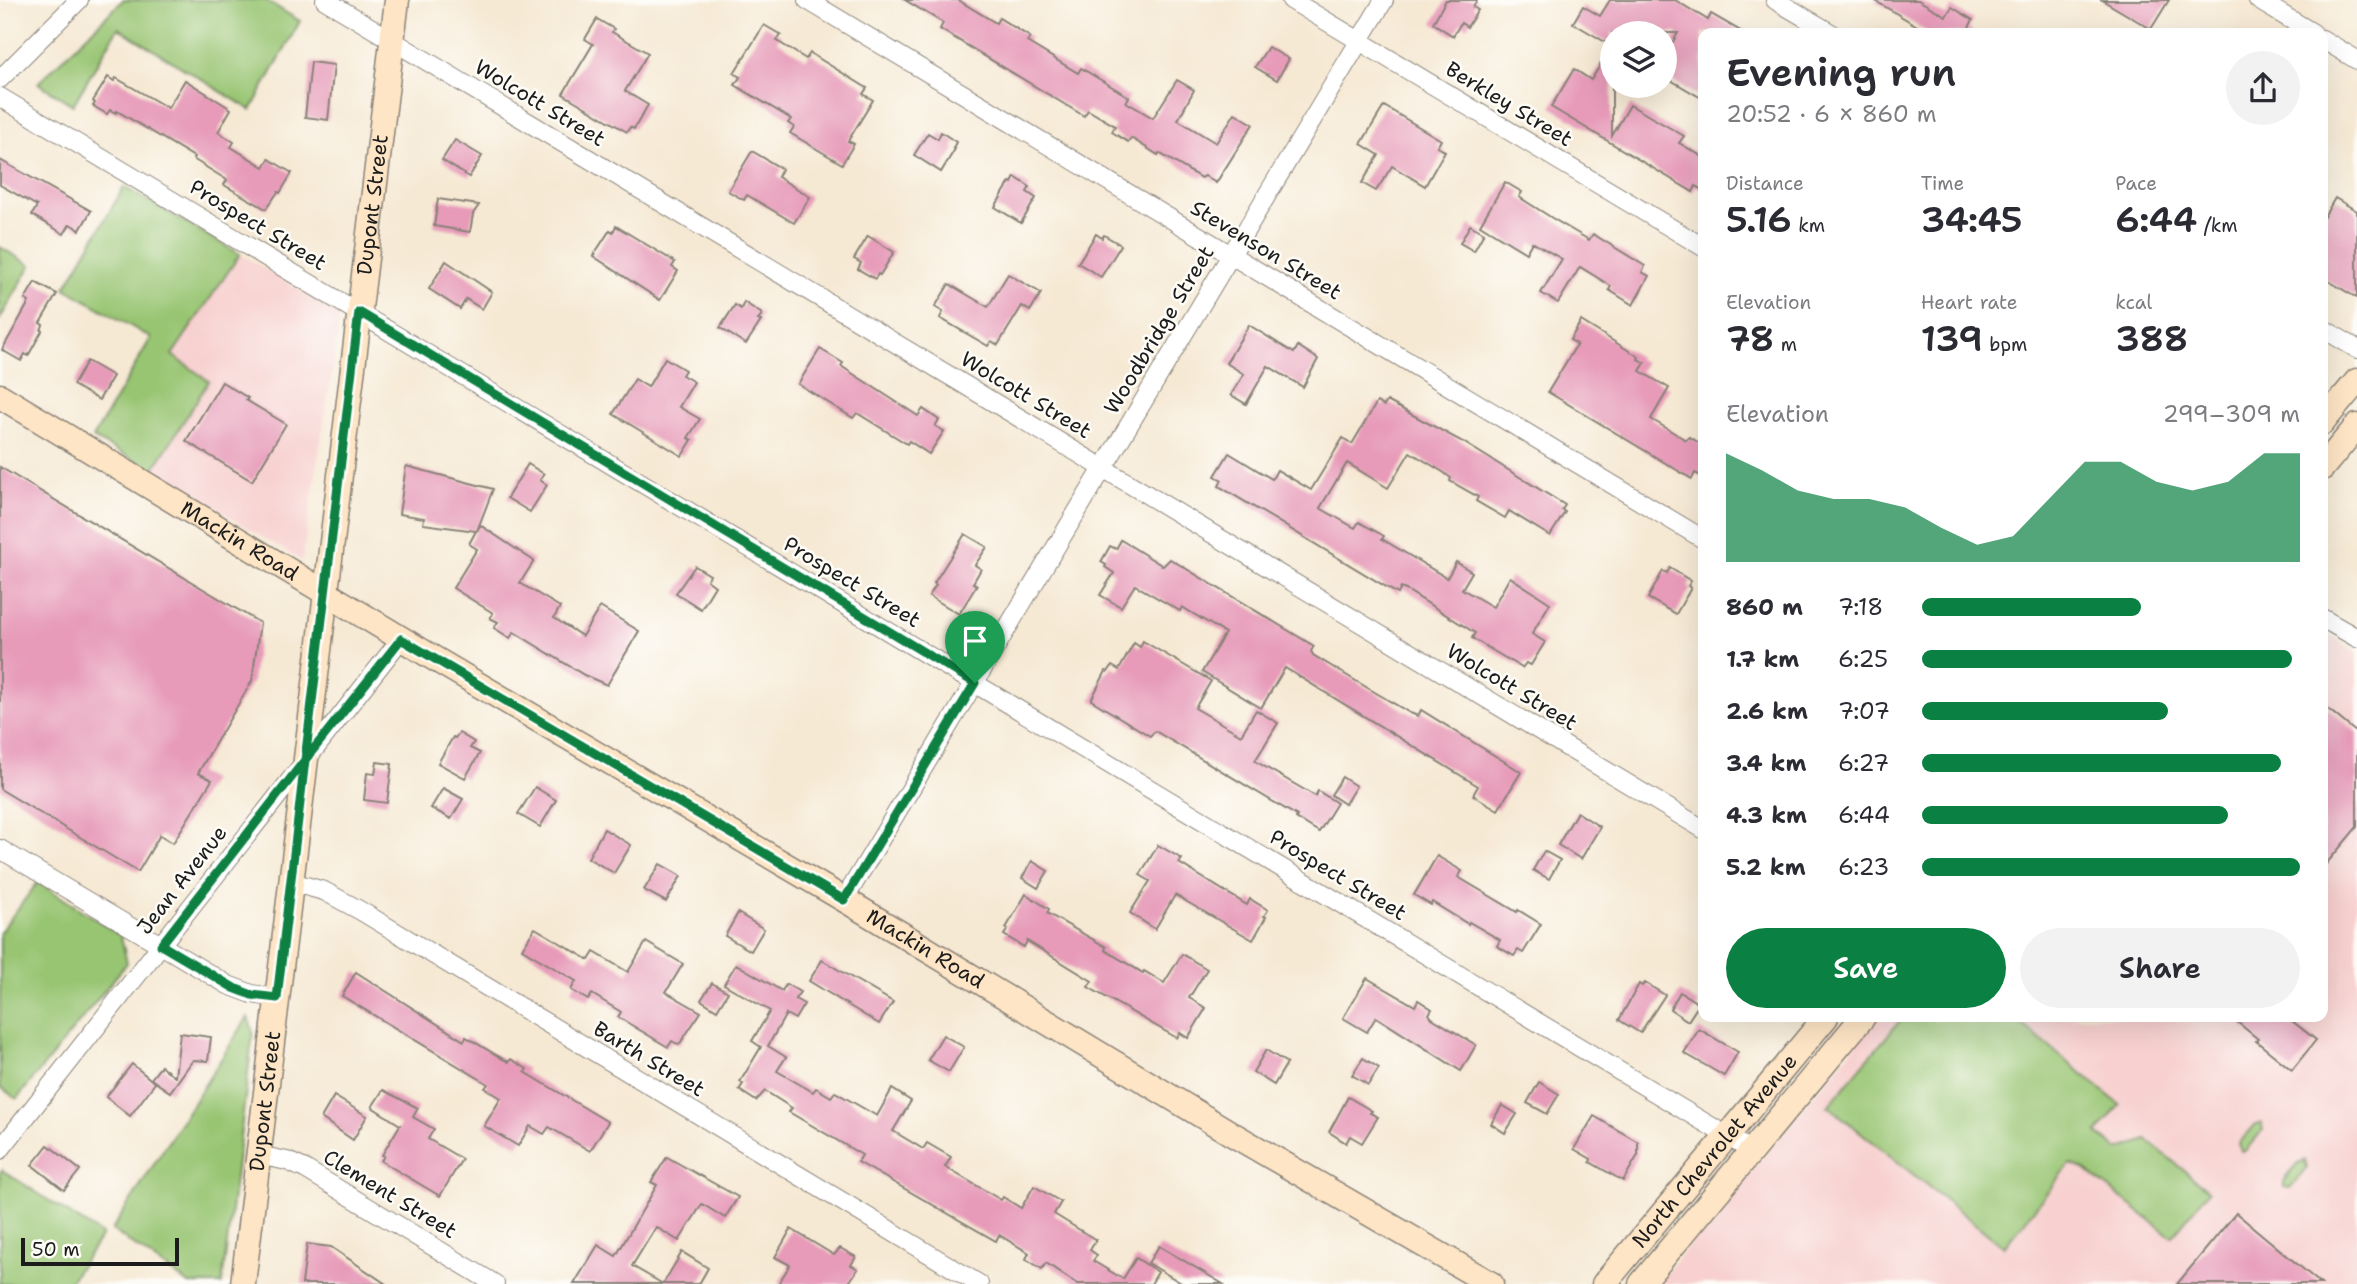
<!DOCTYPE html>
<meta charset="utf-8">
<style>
:root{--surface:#fff;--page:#f2f2f3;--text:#2b2b33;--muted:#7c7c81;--accent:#0b8043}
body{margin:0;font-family:"Shantell Sans",sans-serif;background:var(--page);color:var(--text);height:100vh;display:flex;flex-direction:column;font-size:26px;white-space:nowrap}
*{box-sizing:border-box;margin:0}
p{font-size:23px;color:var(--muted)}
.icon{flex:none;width:38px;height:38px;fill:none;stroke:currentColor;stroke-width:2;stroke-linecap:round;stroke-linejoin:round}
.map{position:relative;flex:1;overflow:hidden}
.details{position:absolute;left:1698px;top:28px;width:630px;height:994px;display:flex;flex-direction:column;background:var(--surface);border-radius:14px;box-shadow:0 7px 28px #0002}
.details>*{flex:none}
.tools{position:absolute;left:1600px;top:21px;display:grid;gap:14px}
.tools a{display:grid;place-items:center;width:77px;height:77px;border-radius:50%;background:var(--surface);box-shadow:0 7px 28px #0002;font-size:35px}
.scale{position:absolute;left:21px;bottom:18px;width:158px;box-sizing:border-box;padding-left:7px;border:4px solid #1c1c1c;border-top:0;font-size:19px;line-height:24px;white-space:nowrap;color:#1c1c1c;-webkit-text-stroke:5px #fdfcf7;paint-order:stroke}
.pin{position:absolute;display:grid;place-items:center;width:60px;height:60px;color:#fff;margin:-72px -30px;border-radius:50% 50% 50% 0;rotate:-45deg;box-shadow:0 0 7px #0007}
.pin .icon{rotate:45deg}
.round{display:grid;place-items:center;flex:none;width:74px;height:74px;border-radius:37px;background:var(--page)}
.overview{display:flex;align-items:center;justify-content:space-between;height:119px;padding:0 28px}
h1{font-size:38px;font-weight:600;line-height:52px}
.figures{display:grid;grid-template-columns:repeat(3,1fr);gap:10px;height:119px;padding:7px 28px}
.figures div{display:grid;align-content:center}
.figures b{font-size:35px;font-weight:600}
.figures small{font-size:19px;font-weight:400}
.figures p{font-size:19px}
.chart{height:196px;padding:14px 28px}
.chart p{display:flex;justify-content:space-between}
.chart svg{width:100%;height:126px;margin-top:7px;fill:var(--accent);opacity:.7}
.button{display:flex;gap:14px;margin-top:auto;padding:14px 28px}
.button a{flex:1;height:80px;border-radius:42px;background:var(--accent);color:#fff;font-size:28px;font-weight:600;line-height:80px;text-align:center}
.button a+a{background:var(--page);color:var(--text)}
ul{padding:0 28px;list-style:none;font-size:23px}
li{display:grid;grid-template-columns:112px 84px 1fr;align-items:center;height:52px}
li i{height:18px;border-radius:9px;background:var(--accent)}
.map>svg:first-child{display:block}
.built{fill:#f7d0cf}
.green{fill:#98c572;stroke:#5a7047;stroke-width:2}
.building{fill:#e79bb9}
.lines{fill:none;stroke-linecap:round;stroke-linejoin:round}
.street-casing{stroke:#898278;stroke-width:20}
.secondary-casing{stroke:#898278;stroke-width:27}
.street{stroke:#fff;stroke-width:18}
.secondary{stroke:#fee5c5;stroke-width:24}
.route-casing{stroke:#fff;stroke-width:14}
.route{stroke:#0b8043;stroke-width:9}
.labels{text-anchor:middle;stroke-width:5;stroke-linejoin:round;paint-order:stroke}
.street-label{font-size:21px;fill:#1c1c1c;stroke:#fdfcf7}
</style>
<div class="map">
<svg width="2357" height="1284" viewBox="0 0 2357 1284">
<rect width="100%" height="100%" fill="#fdfcf7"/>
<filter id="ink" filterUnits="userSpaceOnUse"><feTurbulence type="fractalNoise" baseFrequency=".0143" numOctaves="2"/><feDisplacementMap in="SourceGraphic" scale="14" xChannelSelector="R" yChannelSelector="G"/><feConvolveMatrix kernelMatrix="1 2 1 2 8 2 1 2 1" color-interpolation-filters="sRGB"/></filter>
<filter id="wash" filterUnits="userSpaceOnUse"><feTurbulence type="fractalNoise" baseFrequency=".00686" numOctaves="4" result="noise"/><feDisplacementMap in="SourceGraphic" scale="28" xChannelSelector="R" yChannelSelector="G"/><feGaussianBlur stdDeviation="1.57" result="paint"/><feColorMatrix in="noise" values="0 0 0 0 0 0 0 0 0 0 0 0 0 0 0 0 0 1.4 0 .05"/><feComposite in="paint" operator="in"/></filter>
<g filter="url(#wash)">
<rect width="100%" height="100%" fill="#f6e9d4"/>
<g class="built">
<polygon points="240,254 341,314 302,561 153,470 208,381 172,355"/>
<polygon points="2322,632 2357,652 2357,1284 1657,1284 1879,1017 2322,1017"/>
</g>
<g class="green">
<polygon points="123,0 265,0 300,21 251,110 118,28 73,105 38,83"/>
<polygon points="124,187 240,254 172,355 209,381 153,470 93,438 151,338 65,288"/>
<polygon points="0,247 31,265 0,319"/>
<polygon points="38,882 121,936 127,963 17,1099 0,1087 0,932"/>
<polygon points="248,1017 253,1032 222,1284 189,1284 112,1230"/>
<polygon points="1903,1017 2013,1017 2120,1105 2097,1133 2118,1150 2147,1140 2209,1191 2172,1237 2084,1169 2070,1164 2004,1247 1828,1106"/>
<polygon points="2261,1123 2263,1130 2245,1151 2241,1151 2239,1143 2256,1124"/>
<path d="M2305,1160l2,8 -17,20 -6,-1c-2,-9 12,-24 21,-27z"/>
<polygon points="2,1170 102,1235 68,1284 0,1284 0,1173"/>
</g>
<g id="blocks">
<g class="building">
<polygon points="905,0 958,0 996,23 999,18 1030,37 1027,42 1078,73 1081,68 1129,97 1126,102 1153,118 1177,80 1194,90 1178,120 1216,143 1235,113 1253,124 1216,183 1205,176 1201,178 1159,153 1158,155 1131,138 1128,142 1112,132 1115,126 1088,110 1084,116 940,29 943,23"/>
<polygon points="1446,0 1477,0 1473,7 1478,10 1467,27 1461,23 1453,36 1433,23"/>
<polygon points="1610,0 1675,0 1708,20 1711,14 1744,33 1703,33 1703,99 1664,76 1664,57 1678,33 1612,33 1612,46 1573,23 1583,6 1600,16"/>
<polygon points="1874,0 1918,0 1946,16 1952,7 1973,20 1968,29 1975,33 1929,33"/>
<polygon points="2102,0 2169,0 2151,29"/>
<polygon points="597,19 614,29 612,32 648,53 625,91 648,105 634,129 630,127 627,132 563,94 593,44 585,39"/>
<polygon points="764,25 781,35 777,41 806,59 810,53 867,88 863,94 873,100 848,141 854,144 842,164 790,133 794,127 788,123 791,119 735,85 740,77 734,73"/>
<polygon points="1612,46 1612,136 1630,105 1684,136 1679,143 1703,157 1703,190 1696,186 1693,192 1551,107 1574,69 1591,80"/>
<polygon points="1268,47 1289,59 1277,80 1255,67"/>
<polygon points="311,62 334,65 328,120 305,117"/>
<polygon points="108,77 114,81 116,78 168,108 185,80 231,109 218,132 234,142 231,147 264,167 269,159 292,173 280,193 278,192 266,209 224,185 227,180 193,159 194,157 117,111 116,113 110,110 107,114 93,106 95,103 93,101"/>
<polygon points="1384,106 1441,140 1437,147 1445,151 1425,186 1392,166 1376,191 1362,183 1379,155 1361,144"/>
<polygon points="941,132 956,142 953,148 955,149 941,172 914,155 928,133 938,139"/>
<polygon points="455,140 482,156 469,177 442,160"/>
<polygon points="752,151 782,169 778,177 810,197 794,223 747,195 744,200 728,191"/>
<polygon points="0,160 91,211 80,230 70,224 64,234 32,215 37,206 0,185"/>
<polygon points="1015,177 1030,187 1027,192 1036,198 1021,223 995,207 1010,182 1012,183"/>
<polygon points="1505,182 1522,192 1519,197 1552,218 1589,240 1593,234 1645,266 1642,272 1649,276 1633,305 1609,290 1611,286 1580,267 1558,303 1541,293 1562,259 1532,242 1526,253 1480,225"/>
<polygon points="2335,198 2357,211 2357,298 2322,277 2322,220"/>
<polygon points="438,199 479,205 473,214 470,232 434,226"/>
<polygon points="1470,225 1484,233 1474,251 1460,243"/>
<polygon points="616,226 675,262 672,267 678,271 660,300 593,256 610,230 613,232"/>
<polygon points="1096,234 1102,238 1104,235 1121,245 1101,277 1078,263"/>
<polygon points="868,236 894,252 880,275 878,274 875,279 858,269 861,263 854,259"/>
<polygon points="446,261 492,292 482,309 466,299 460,309 429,289"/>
<polygon points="1008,274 1041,293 1030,311 1022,306 998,345 991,341 988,346 940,318 943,312 935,307 949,284 988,307"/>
<polygon points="35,282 57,294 40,323 43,325 41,330 42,331 28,356 25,354 21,361 2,350 29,302 25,299"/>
<polygon points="744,302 762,314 758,320 761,321 746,344 720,328 735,305 741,309"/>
<polygon points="1581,321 1639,357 1638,359 1645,363 1640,371 1669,388 1651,419 1686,440 1689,437 1703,445 1703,477 1695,473 1692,479 1548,392 1577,344 1570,340"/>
<polygon points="1249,325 1294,353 1298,346 1318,359 1303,387 1268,366 1246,404 1231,395 1244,374 1226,363"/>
<polygon points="820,349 843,363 841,366 918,416 923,409 939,420 935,426 944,431 929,454 909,441 907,444 857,413 853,418 798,384"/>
<polygon points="665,358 685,370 682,375 694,382 679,407 700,419 688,438 692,440 682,456 613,414 635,379 648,387"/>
<polygon points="87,361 113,376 99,400 73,385"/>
<polygon points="222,382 248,398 246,400 286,424 252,481 186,441"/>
<polygon points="1387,401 1463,442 1565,505 1562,510 1565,512 1550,536 1509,511 1505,518 1476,501 1478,497 1450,481 1451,478 1443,472 1410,452 1388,488 1347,463 1320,508 1355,528 1359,522 1384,536 1382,539 1447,578 1456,562 1472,572 1462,589 1493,607 1510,577 1550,603 1532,634 1545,642 1531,665 1526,663 1522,668 1472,638 1475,633 1408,591 1401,588 1398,594 1219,486 1222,480 1215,476 1229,453 1272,479 1277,470 1311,490 1343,438 1352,444 1377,402 1384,406"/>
<polygon points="528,464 544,474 540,480 547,485 530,512 507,498"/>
<polygon points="406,466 493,489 477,531 480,525 534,561 520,583 560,607 554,618 582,636 600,607 639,631 607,685 584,675 514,632 510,638 494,628 498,622 490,618 493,613 453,588 477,549 469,544 476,531 423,524 424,518 399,514"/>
<polygon points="0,467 260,623 252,681 198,773 212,780 173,843 160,835 138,872 0,789"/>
<polygon points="965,534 987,547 975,565 981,569 973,583 977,585 959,614 929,596 936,585 934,583"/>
<polygon points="1121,540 1163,566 1170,559 1314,646 1311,651 1313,655 1356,681 1410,713 1418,716 1421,710 1510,765 1521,772 1498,810 1473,795 1478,786 1285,668 1261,708 1202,672 1225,633 1182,607 1180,611 1135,585 1121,607 1100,595 1114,573 1105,567 1106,565 1101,562 1110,546 1116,549"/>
<polygon points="695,566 710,575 707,580 715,586 701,609 676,593"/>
<polygon points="1670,568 1691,581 1688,586 1691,588 1676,614 1648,598 1663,571 1667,573"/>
<polygon points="1143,641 1211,681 1195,708 1241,735 1256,710 1278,723 1255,761 1315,796 1318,791 1337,803 1319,832 1296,818 1297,816 1155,731 1150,736 1091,700 1106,671 1108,672 1112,666 1119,670 1134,643 1140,647"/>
<polygon points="2322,704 2357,733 2357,827 2322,869"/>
<polygon points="459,733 474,742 470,748 480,753 465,778 438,763 453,737 455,738"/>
<polygon points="377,762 392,764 387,803 364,800 367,773 375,774"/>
<polygon points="1342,777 1356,786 1345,804 1331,795"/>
<polygon points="535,787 556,800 540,827 518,814"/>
<polygon points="443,788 463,799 451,819 431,808"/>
<polygon points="1577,812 1600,827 1581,859 1558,845"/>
<polygon points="604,829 631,845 614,873 588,858"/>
<polygon points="1158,845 1182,859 1179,863 1247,905 1250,899 1268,910 1264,916 1266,917 1253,940 1175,895 1155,929 1130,913 1150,881 1140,875"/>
<polygon points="1544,851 1560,860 1549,879 1533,870"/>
<polygon points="1437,856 1462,871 1458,877 1517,912 1518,910 1541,924 1523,953 1518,950 1514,956 1497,946 1500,940 1469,922 1468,924 1432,902 1431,905 1414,895"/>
<polygon points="1032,861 1048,871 1038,888 1022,878"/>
<polygon points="660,864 681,876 666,902 644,890"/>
<polygon points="1026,894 1049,909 1047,913 1106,947 1105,950 1143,973 1144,971 1164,983 1182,954 1207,969 1189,998 1206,1008 1188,1038 1180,1033 1177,1038 1088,987 1092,981 1027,941 1024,947 1004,935 1008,929 1006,928"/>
<polygon points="738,913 764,929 751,951 725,936"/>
<polygon points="535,928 589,960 594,952 628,972 646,942 683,964 666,992 701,1012 679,1045 672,1041 668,1047 618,1017 621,1012 592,994 588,1000 571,990 576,981 522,949"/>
<polygon points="822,960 893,1002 879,1024 809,981"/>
<polygon points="736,964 782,991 786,984 800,992 795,999 804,1004 795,1019 786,1014 768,1046 786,1057 777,1071 813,1092 816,1088 831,1097 835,1092 877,1116 892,1089 911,1101 893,1131 923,1149 927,1143 951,1157 945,1167 1001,1200 1003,1197 1021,1208 1034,1186 1061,1202 1054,1214 1096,1240 1090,1250 1097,1255 1093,1261 1123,1279 1136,1258 1158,1272 1151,1284 1077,1284 1046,1263 1042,1269 1026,1259 1029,1253 999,1235 996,1241 858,1162 862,1155 789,1112 792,1108 765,1091 756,1101 739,1090 743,1084 740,1082 761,1047 752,1041 770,1011 724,984"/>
<polygon points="356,972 464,1041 466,1037 503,1059 509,1062 511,1059 527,1069 525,1072 608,1122 590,1151 549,1127 544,1134 530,1126 518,1146 484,1126 501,1098 485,1088 488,1084 342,996"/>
<polygon points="1367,978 1415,1006 1418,1000 1432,1009 1429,1014 1432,1018 1476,1045 1461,1071 1376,1017 1367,1032 1343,1018"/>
<polygon points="712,983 728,992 717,1010 701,1000"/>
<polygon points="1645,983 1665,995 1640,1033 1619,1020 1639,984 1642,986"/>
<polygon points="1680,992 1699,1004 1688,1021 1670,1009"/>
<polygon points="2231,1017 2287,1017 2316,1040 2292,1070 2256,1041 2258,1039"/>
<polygon points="1699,1029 1738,1052 1724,1076 1684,1053"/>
<polygon points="180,1033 211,1037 208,1061 193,1060 170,1092 151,1079 161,1066 175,1077"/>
<polygon points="943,1035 964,1047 949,1072 928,1060"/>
<polygon points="1266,1050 1287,1063 1274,1085 1253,1072"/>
<polygon points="1363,1058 1379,1068 1368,1085 1352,1075"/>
<polygon points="132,1064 155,1083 130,1116 106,1097"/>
<polygon points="1539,1082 1559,1094 1547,1114 1527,1103"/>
<polygon points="383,1090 418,1108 413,1117 434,1129 428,1139 462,1159 440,1196 381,1161 384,1156 382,1155 400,1125 372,1107"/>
<polygon points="334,1096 367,1116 353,1140 321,1118"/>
<polygon points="1348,1097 1372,1111 1370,1113 1378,1117 1362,1143 1350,1136 1346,1143 1329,1132"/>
<polygon points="1502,1105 1517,1114 1505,1133 1491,1124"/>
<polygon points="1594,1116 1638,1142 1638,1155 1623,1181 1590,1162 1591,1159 1574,1149"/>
<polygon points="48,1145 80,1170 64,1190 32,1165"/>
<polygon points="667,1157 738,1197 725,1218 702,1204 679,1241 656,1227 632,1266 663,1284 682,1252 708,1268 699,1284 574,1284 598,1245 616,1256 657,1185 651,1182"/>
<polygon points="2236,1213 2321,1284 2177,1284"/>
<polygon points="791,1229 834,1255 840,1248 856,1257 851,1265 858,1269 848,1284 778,1284 790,1265 775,1257"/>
<polygon points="307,1244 331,1247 386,1284 302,1284"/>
<polygon points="1159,1246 1193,1266 1223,1284 1183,1284 1148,1263"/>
</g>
</g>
</g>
<g filter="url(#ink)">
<use href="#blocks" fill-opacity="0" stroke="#898278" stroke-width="2"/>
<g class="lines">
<g class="street-casing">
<g id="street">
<polyline points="325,0 1703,829"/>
<polyline points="807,0 1703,539"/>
<polyline points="1291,0 1703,247"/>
<polyline points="1775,0 1831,33"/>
<polyline points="2258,0 2313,33"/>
<polyline points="2322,39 2357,60"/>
<polyline points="0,79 79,0"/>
<polyline points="0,97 1752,1151"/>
<polyline points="2322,328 2357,349"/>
<polyline points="2322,618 2357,638"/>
<polyline points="0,849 228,985 252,994 277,998"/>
<polyline points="291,882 324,891 361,911 979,1284"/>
<polyline points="844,900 1384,0"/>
<polyline points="0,1150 401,639"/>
<polyline points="258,1155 287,1161 305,1169 495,1284"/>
</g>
</g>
<g class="secondary-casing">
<g id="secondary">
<path id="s1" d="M0,396l435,263 415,244 382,231 259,150"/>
<polyline points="2322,423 2357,381"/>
<polyline points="2322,468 2357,426"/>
<path id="s2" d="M243,1284l154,-1284"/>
<path id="s3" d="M1604,1284l222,-267"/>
<polyline points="1641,1284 1863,1017"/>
</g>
</g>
<use href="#street" class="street"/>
<use href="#secondary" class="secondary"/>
</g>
</g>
<g class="lines" filter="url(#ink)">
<g class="route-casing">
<polyline id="route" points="975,683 844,900 401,639 305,760 277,998 252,995 234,988 161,945 305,760 359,312 975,683"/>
</g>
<use href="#route" class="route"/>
</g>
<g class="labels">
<g class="street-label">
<text transform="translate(540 103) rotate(31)" y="7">Wolcott Street</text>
<text transform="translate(1509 104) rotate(31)" y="7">Berkley Street</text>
<text dy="7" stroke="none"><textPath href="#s2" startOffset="1087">Dupont Street</textPath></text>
<text transform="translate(258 225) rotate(31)" y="7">Prospect Street</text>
<text transform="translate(1266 250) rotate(31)" y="7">Stevenson Street</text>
<text transform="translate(1159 330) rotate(-59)" y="7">Woodbridge Street</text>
<text transform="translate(1026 395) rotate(31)" y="7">Wolcott Street</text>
<text dy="7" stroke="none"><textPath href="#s1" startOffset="280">Mackin Road</textPath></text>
<text transform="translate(852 582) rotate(31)" y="7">Prospect Street</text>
<text transform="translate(1512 687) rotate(31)" y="7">Wolcott Street</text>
<text transform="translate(1338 875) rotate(31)" y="7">Prospect Street</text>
<text transform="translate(182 880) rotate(-52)" y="7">Jean Avenue</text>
<text dy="7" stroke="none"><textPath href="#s1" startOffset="1078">Mackin Road</textPath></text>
<text transform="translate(649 1059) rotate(31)" y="7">Barth Street</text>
<text dy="7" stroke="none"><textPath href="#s2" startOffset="184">Dupont Street</textPath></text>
<text dy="7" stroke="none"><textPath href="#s3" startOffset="173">North Chevrolet Avenue</textPath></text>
<text transform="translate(390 1194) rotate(31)" y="7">Clement Street</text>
</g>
</g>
</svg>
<div class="tools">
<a><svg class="icon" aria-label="layers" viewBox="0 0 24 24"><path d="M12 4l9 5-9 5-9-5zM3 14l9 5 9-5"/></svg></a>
</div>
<div class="scale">50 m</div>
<div class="pin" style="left:975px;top:683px;background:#1e9e55"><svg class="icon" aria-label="arrive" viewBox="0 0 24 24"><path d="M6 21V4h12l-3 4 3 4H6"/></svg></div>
<section class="details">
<div class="overview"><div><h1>Evening run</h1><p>20:52 · 6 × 860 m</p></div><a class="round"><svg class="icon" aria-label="share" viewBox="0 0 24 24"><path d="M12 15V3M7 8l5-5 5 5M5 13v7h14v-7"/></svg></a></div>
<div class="figures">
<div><p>Distance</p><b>5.16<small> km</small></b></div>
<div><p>Time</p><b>34:45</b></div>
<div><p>Pace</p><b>6:44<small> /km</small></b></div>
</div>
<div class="figures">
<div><p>Elevation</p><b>78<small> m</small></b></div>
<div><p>Heart rate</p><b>139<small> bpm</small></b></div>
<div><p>kcal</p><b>388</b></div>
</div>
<div class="chart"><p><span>Elevation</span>299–309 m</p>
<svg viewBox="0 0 160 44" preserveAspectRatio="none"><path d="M0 44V6L10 12L20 19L30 22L40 22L50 25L60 32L70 38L80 35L90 22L100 9L110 9L120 16L130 19L140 16L150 6L160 6V44z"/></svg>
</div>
<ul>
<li><b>860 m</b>7:18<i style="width:58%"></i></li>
<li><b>1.7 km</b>6:25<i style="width:98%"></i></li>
<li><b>2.6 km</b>7:07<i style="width:65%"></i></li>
<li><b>3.4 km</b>6:27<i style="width:95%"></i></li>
<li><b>4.3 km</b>6:44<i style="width:81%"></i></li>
<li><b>5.2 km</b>6:23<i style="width:100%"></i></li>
</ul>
<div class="button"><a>Save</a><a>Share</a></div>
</section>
</div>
